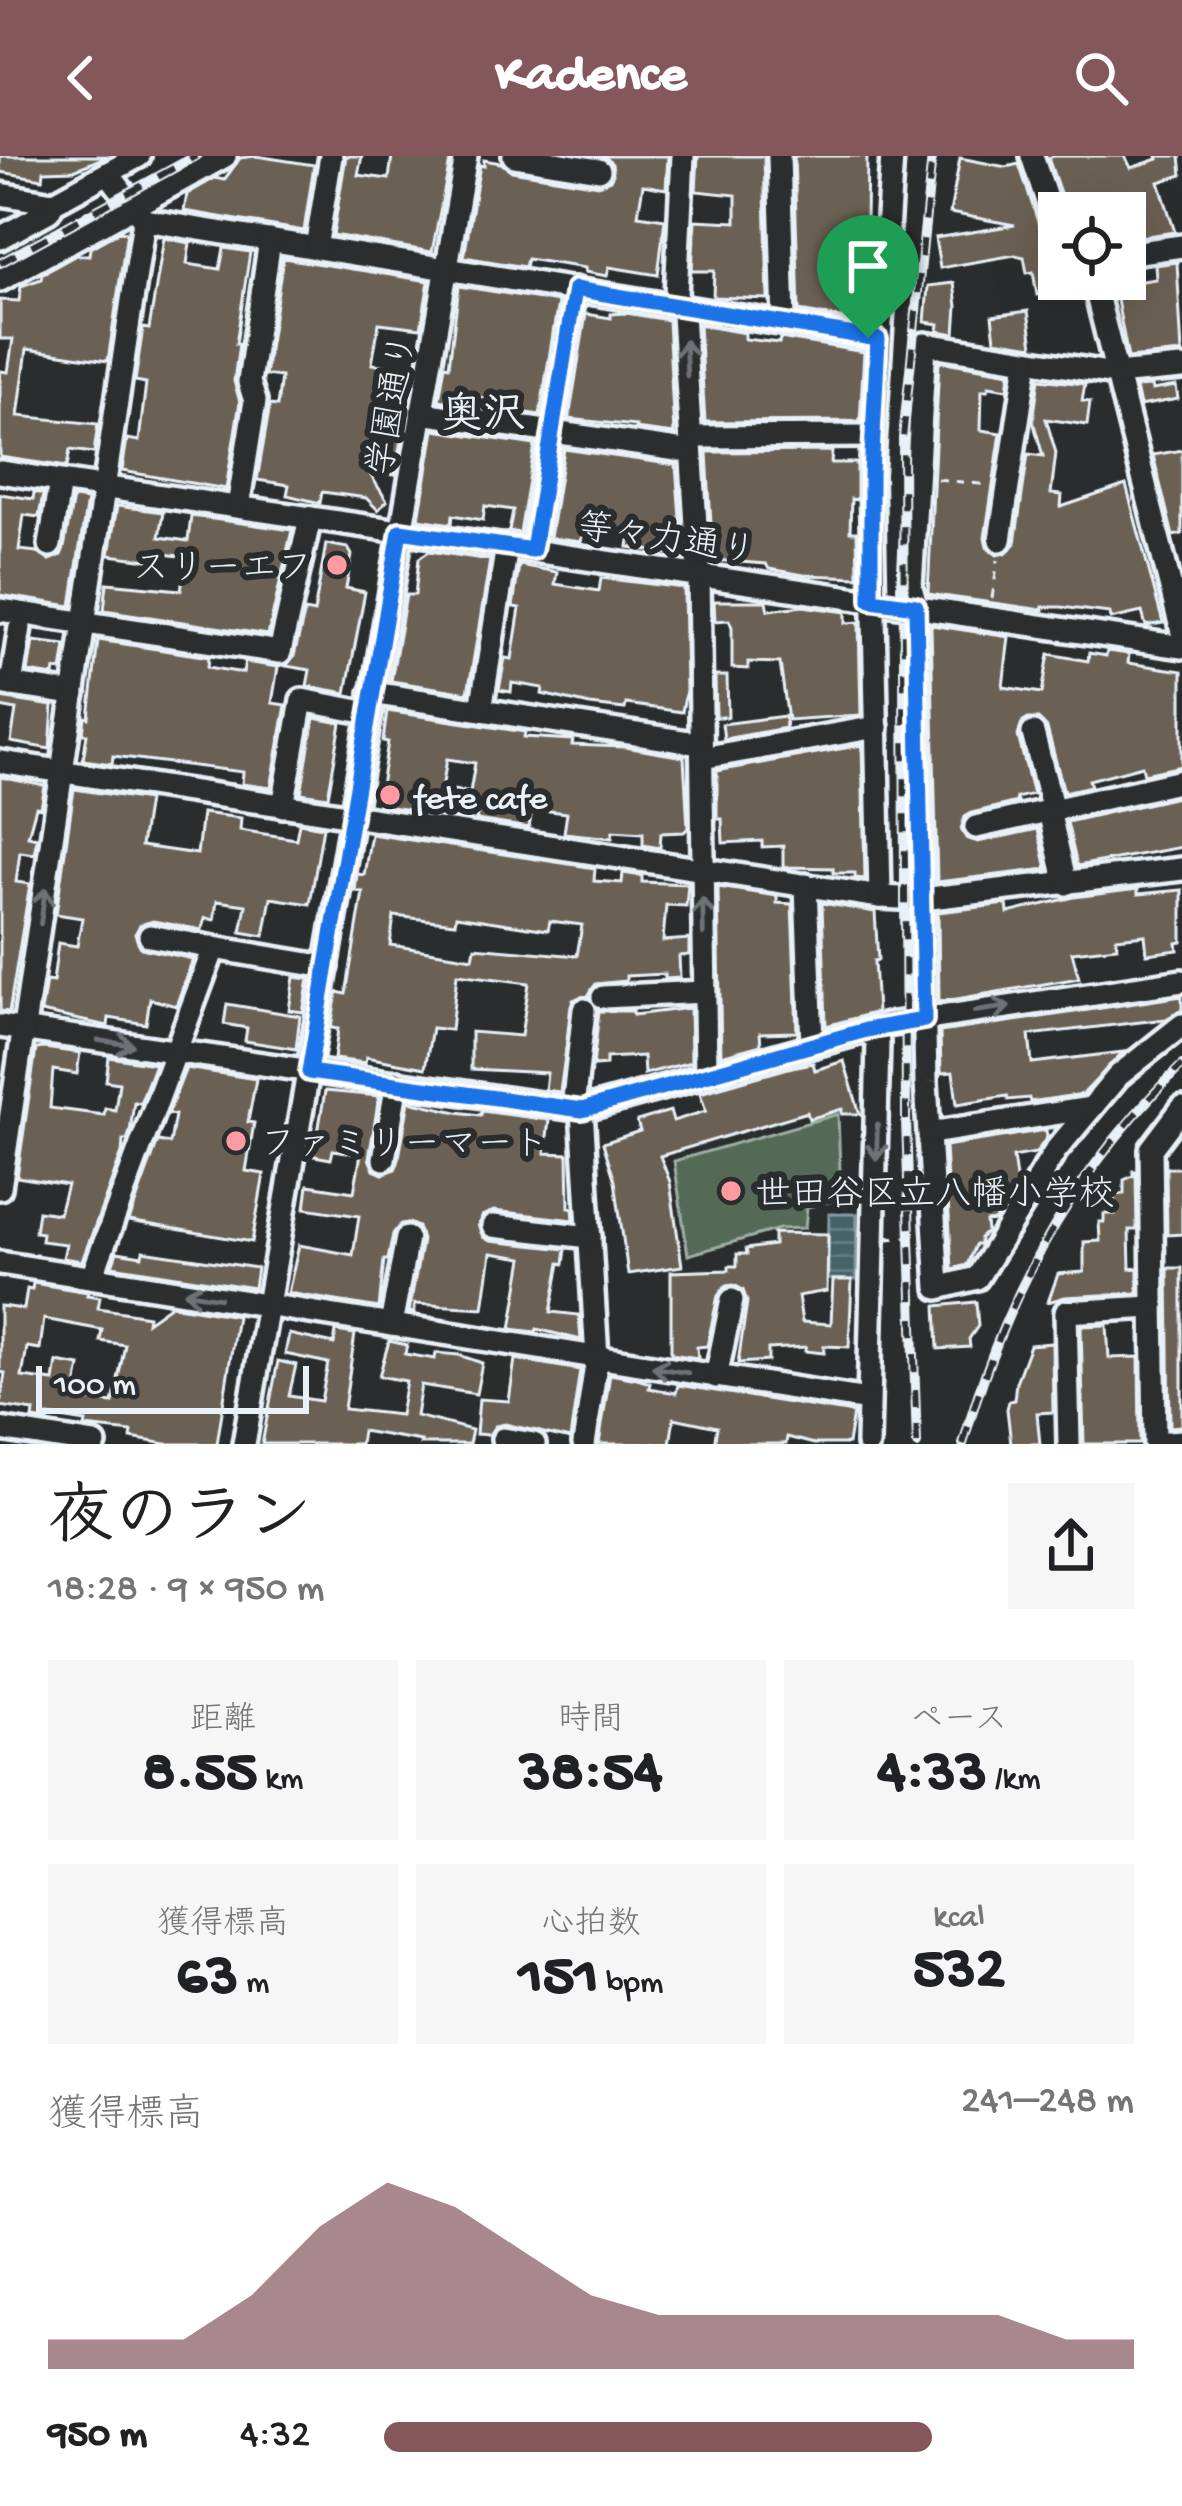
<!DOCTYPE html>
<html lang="ja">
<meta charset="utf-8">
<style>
:root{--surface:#fff;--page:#f6f6f6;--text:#202124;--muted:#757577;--accent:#84575d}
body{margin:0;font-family:"Gochi Hand","Klee One",sans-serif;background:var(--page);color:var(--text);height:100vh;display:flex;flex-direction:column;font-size:45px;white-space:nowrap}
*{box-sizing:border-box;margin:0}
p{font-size:39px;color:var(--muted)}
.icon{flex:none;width:66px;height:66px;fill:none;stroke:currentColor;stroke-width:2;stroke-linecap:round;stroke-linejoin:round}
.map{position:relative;height:1288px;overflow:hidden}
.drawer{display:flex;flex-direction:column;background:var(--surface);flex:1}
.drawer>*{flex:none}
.tools{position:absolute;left:1038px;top:36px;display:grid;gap:24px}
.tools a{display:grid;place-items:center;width:108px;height:108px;border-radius:0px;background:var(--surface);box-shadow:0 12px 48px #0002;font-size:60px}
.scale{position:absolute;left:36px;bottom:30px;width:273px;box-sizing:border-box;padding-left:12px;border:6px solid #e8f1f8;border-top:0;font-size:33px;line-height:42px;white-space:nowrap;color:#e8f1f8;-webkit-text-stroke:9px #2a2d2e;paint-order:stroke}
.pin{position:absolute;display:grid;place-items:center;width:102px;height:102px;color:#fff;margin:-123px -51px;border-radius:50% 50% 50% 0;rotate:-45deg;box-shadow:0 0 12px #0007}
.pin .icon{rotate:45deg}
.round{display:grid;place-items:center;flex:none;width:126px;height:126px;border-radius:0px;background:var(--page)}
.head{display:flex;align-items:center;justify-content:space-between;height:204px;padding:0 48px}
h1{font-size:66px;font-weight:700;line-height:90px}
.metrics{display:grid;grid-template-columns:repeat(3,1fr);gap:18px;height:204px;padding:12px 48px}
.metrics div{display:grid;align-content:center;border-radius:0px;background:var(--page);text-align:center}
.metrics b{font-size:60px;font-weight:700}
.metrics small{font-size:33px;font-weight:400}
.metrics p{font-size:33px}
.chart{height:336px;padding:24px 48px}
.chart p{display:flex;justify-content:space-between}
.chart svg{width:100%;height:216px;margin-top:12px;fill:var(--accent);opacity:.7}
ul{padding:0 48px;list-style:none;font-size:39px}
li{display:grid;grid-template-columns:192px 144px 1fr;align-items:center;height:90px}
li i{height:30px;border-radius:15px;background:var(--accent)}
header{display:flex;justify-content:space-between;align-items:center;height:156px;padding:0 48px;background:var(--accent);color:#fff;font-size:54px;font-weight:700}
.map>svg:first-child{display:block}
.pitch{fill:#546a56;stroke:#9eaea7;stroke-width:3}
.water{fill:url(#water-rules);stroke:#879ca3;stroke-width:3}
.building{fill:#6b6152;stroke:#e8f1f8;stroke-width:3;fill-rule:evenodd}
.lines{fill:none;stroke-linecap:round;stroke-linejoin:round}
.minor-casing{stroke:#e8f1f8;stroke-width:30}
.path{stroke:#e8f1f8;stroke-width:3;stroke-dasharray:9 9;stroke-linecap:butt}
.minor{stroke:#2a2d2e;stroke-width:21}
.rail-casing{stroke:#e8f1f8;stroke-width:10}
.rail{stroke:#2a2d2e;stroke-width:6;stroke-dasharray:18;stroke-linecap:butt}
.path-bridge{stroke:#e8f1f8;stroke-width:3;stroke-dasharray:9 9;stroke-linecap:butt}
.oneway{stroke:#6c7275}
.route-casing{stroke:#fff;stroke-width:24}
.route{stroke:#1a73e8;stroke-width:15}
.poi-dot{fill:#ff9aa2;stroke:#2a2d2e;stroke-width:4.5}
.labels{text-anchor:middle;stroke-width:12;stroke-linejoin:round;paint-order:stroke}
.street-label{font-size:36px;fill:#e8f1f8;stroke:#2a2d2e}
.poi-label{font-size:36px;fill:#e8f1f8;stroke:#2a2d2e;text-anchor:start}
.quarter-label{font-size:42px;font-weight:bold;fill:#e8f1f8;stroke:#2a2d2e}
</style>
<header><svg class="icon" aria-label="back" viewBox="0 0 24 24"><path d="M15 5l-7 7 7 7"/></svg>Kadence<svg class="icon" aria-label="search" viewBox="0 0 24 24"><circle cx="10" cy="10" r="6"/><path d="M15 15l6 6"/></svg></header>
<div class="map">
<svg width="1182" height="1288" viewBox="0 0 1182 1288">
<defs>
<pattern id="water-rules" width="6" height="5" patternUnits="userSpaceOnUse" patternTransform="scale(3)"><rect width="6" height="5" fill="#47646b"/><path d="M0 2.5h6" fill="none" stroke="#627b81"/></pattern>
</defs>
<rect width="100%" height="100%" fill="#2a2d2e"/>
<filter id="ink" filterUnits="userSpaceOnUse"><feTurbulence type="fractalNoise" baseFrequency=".00833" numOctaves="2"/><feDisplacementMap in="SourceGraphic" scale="24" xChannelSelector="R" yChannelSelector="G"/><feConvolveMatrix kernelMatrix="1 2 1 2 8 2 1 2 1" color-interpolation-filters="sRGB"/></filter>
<g filter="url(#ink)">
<polygon class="pitch" points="838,958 841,1043 807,1051 805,1072 779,1073 688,1099 674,1005"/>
<polygon class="water" points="829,1058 857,1058 856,1124 828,1123"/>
<g class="building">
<polygon points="0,0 108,0 74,14 44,15 43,23 0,16"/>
<polygon points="256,0 314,9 304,75 184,55 187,38 215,22 224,24 240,2"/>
<polygon points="346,0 362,0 358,19 389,23 392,0 451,0 432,96 333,79"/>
<polygon points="604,0 668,0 666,33 643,29 638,59 665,63 658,119 609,111 607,120 585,116 585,112 527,103 525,111 464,101 480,9 484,10 484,4 501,7 512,15 598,29 610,24 613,18 612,8"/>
<polygon points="698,0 764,0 768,143 713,141 714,115 692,115 695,64 736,66 736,39 696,35"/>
<polygon points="794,0 867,0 866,67 873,67 871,98 857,97 858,80 827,81 826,115 852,118 847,163 799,155"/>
<polygon points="1054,0 1125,0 1131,12 1158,3 1157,0 1180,0 1182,19 1159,26 1175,76 1125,83 1125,57 1067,57 1048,2"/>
<polygon points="960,2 1006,11 1019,8 1045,87 1052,95 1060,135 1037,139 1033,116 1027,117 1024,101 1015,99 940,112 935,82 1015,69 950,57"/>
<polygon points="120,75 127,76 108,205 27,193 18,260 98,268 94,297 70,294 67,311 0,301 0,215 8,216 13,183 0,183 0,144 19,145 21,130 41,123 42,118 76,99 89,99 90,92"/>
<polygon points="164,82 190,87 187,108 220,113 224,92 250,96 236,188 239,188 234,225 240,246 226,333 122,315 127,283 139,285 146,227 135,225 143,172 149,173"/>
<polygon points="283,102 429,125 421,172 379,167 372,208 413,213 395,319 368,315 387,345 378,354 366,342 322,336 320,347 287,339 289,329 257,324 270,249 277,250 281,221 265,219"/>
<polygon points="1177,106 1182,197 1128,202 1113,123 1128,123 1128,127 1156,123 1155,109"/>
<polygon points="954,127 957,150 955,178 938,175 939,168 925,166 928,130"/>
<polygon points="459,130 558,146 540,259 514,255 515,248 474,240 473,249 439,244 445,209 449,210"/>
<polygon points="1028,155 1033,190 995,184 992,160"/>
<polygon points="626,157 668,164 674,278 635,273 636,270 569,263 586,158 611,162 611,158"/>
<polygon points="699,169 745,177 745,183 779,187 780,182 864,196 860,265 705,266"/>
<polygon points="939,205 1010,217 1008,233 989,230 988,234 982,234 981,274 1001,277 985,382 987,391 997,399 1006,397 1015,387 1028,298 1043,300 1033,265 1039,223 1085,228 1082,245 1090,246 1087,269 1046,263 1056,297 1051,338 1062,339 1061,351 1126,329 1163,467 1146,470 1142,456 1111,463 1110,457 1061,451 1043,451 1043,454 928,438"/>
<polygon points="1151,230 1152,234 1176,230 1178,243 1140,250 1136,231"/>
<polygon points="434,274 535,289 520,377 509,375 513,354 485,350 483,364 453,359 452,368 419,363"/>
<polygon points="564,293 676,309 683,400 628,391 630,377 583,375 581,386 550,382"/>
<polygon points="1182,294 1182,378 1173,380 1153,299"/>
<polygon points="832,295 831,307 857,307 857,344 851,343 850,376 857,376 858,421 804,419 769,413 766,408 713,404 707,296"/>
<polygon points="34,336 43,338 39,361 24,359 19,394 37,396 49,404 61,399 64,392 73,342 87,344 71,450 0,439 0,338 33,343"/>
<polygon points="117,350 163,356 159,381 188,385 191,360 292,374 268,479 104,454 107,427 181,434 186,401 157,397 156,405 109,399"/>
<polygon points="326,388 348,392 352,399 346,432 365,436 346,537 307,530 310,514 286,510 294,500 305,455 314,457"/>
<polygon points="429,395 490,404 468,537 391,525 406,439 415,439 419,402"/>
<polygon points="519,409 557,416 555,428 599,435 601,422 684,432 686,534 682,556 626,548 625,553 590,549 542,538 543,532 512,527 511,536 499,534 505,502 512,503 520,452 513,451"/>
<polygon points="714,445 766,445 768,454 803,450 846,456 846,467 859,466 861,559 788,564 780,507 748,506 748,513 732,512 732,471 729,464 715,465"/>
<polygon points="931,469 1009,481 1003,531 1042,537 1049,498 1088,505 1089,497 1106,500 1107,495 1129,498 1128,507 1182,515 1182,610 1144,618 1142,610 1089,624 1091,630 1064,636 1047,572 1038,563 1028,563 1022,567 1018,580 1033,638 1016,642 1017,646 972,657 965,661 961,673 966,682 978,686 1038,673 1047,713 937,726"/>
<polygon points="98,484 209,501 208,511 243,517 245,506 278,511 272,547 286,549 271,632 242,628 243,616 113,600 112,608 83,604 87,578 83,578 85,561 89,562"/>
<polygon points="33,485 66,489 62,515 55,514 54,520 28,516"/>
<polygon points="715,520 727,520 728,561 716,561"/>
<polygon points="0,542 53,550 50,593 11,586 16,554 0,551"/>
<path d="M387,555l138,21 -1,5 49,3 -1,5 53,2 59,10 4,71 -4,4 -23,1 -1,15 -17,-3v-12l-30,-2 -1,7 -48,-5 3,-20 -35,-4 -3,19 -53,-8 1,-5 -34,-6 -1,6 -64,-10 10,-63 -5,-1zM447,603l28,4 -5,29 -28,-3z"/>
<polygon points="785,560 786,572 724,583 722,568"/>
<polygon points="314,562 341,567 328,641 301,637"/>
<polygon points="862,589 865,723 855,722 855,717 833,717 833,712 783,711 783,690 762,691 762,685 723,687 722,663 717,663 717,615"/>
<polygon points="0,621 45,630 41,652 36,651 28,680 37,682 34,698 20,696 16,726 30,728 9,856 0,855"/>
<polygon points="74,633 148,644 141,690 197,698 202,657 241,662 240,674 296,683 299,667 323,671 310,748 271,742 264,780 241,776 246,749 217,745 214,764 205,762 202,774 153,765 140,769 135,778 141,792 193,803 176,850 150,843 146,868 109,862 108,870 41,856 46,825 53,826 58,787 77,790 82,762 56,758"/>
<polygon points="1182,640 1182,691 1077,710 1067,666"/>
<path d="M371,678l224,34 -1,13 28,2 1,-10 19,3v6l46,2 -2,22 -20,-1 -3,36 26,-2v16l-10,1 1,22 -15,1v-5l-39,2v5l-30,3 -8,12 -15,4 -13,92 -15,-2 2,-17 -76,-4v-37l50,4 8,-53 -72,-9 -6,56 -19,-2 -7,40 -59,-11 -1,6 -31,-4 4,-30 -7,-1 6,-36 9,2 17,-102 -8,-1 2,-17 7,1zM394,760l61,7 1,-7 92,14 2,-9 32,4 -5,31 -102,-9 -2,11 -83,-13z"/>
<polygon points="718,731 777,740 777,747 792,748 797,876 760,877 761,889 721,900"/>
<polygon points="1138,733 1138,738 1182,734 1182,786 1177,787 1178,794 1147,798 1145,779 1116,782 1117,791 1072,796 1079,822 939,846 938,756 1007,748 1008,757 1074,741"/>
<polygon points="822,747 875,756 878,804 874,805 877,856 826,870"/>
<polygon points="294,821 309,823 303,856 289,854"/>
<polygon points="1182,840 1182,854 1166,863 1029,879 1032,907 1123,896 1083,938 1030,946 1029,942 1008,944 1007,940 957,948 953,916 941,917 940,876"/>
<polygon points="227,848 300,860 296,893 245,885 247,872 224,868"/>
<polygon points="690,852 691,906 644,918 643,900 606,902 606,909 593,910 599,855 633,855 633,859"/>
<polygon points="44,892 80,897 77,918 53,914 50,952 104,959 105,952 115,954 119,927 106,925 109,901 155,908 140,947 134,946 130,976 127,984 123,984 122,997 82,1105 63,1102 66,1088 41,1085 42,1077 35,1076 38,1055 59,1058 67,1029 17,1021 36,893"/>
<polygon points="844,905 860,958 842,958 842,953 809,963 807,956 660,1000 670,1026 682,1110 628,1118 615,1025 603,987 640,975 637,965 670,955 673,965 706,955 700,937 792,911 813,907 815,914"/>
<polygon points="186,912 256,923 248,966 254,967 246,1015 264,1018 252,1086 129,1065 158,985 170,987 175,959 168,958"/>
<polygon points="325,935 379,940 369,1002 374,1014 383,1018 395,1013 398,1007 409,945 457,956 481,959 482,955 549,964 545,997 568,998 569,1051 573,1052 574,1064 494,1055 482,1060 478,1069 483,1081 490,1085 566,1093 564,1108 560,1107 551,1156 579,1159 581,1184 537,1173 536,1176 511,1173 523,1102 491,1097 483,1152 415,1148 414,1157 409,1156 422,1084 418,1071 409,1067 401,1068 393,1078 388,1104 384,1104 379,1152 288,1137 299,1089 353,1099 359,1060 305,1052 308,1029 354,1036 361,998 333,994 331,1003 314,1000"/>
<polygon points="1046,974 1047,981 1036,997 1013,1001 1017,1029 1007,1045 996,1046 998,1059 994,1065 986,1066 987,1076 980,1082 980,1089 975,1089 967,1109 952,1113 945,990"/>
<polygon points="1166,1012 1182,1012 1182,1078 1167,1079"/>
<polygon points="1133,1015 1136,1015 1137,1074 1129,1074 1130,1113 1138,1112 1138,1137 1065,1141 1048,1146 1058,1118 1084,1116 1084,1086 1100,1085 1099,1066 1104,1066 1104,1058 1115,1058 1114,1039 1124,1038 1124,1024 1133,1020"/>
<polygon points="774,1077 828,1078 827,1135 798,1140 802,1166 831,1168 833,1124 852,1124 849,1191 824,1190 824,1197 805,1195 806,1191 768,1193 768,1205 738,1207 747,1146 743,1134 734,1129 726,1130 718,1140 707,1190 697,1191 698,1202 671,1198 671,1116 729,1114 729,1110 737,1110 737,1098 747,1098 746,1093 774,1089"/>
<polygon points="143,1095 257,1112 254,1132 112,1110 117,1096 142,1100"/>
<polygon points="1168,1112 1182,1112 1182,1270 1170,1271"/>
<path d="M33,1127l55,9 -1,3 13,2 -2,11 50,8 -1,6 24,-17 66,11 -20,128h-51l-35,-6 1,-6 -47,-5 1,-5 -37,-6 -1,5 -15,-2 1,-8 -34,-5 5,-33 -5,-1v-66l24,3 3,-20 5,1zM44,1163l58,11 -2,11 25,4 -12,58 -39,-5 6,-32 -23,-4 -3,19 -32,-4 5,-30 13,2z"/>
<polygon points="976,1146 978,1170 969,1183 970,1191 938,1193 936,1150"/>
<polygon points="1107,1169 1109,1202 1139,1201 1140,1288 1084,1288 1081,1170"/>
<polygon points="336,1175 355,1178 344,1253 400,1259 406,1225 379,1220 389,1185 407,1189 405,1198 435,1203 436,1197 459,1199 482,1207 476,1238 421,1229 416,1260 472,1274 469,1288 420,1288 421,1285 362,1275 360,1288 262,1288 278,1205 296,1209 289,1240 321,1245 328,1207 285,1198 289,1178 334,1188"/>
<polygon points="1052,1187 1053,1256 1037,1257 1040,1288 1011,1288 1007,1253 1009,1245 1014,1244 1016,1226 1030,1189"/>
<polygon points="515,1203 580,1214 570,1283 505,1268 495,1270 489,1279 476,1278 479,1243 509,1245"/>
<polygon points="610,1218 637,1223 650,1227 649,1232 676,1237 678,1229 853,1257 848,1288 814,1288 787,1281 786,1288 714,1288 717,1271 674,1262 670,1288 599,1288"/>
</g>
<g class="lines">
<g class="minor-casing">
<g id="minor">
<polyline points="514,0 599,14"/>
<polyline points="683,0 676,139 683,158 699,418 706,919"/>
<polyline points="779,0 784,166"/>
<polyline points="1032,0 1059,82"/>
<polyline points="108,17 144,64 878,183"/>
<polyline points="0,38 53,47"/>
<polyline points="0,82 49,55 53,47 139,0"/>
<polyline points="316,92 331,0"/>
<polyline points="1125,98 1182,90"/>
<polyline points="1093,123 1182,476"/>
<polyline points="0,124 225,0"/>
<polyline points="1182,212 1115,218 925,188 911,431 916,450 926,926 938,1132 977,1122 1056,994 1118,920 1182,869"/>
<polyline points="421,257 691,296"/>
<polyline points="691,281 873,280"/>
<polyline points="0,316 1182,491"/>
<polyline points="238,351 255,245 249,226 270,84"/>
<polyline points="1000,384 1027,205"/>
<polyline points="50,389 60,325"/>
<polyline points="533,394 575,133"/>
<polyline points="0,454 280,496 310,362"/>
<polyline points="0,527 74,538"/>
<polyline points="11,529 20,471"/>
<polyline points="372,537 701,588"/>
<polyline points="481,554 507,390"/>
<polyline points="1033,577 1053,654"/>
<polyline points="702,602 877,571"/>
<polyline points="0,606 880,741 921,743 1182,713"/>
<polyline points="283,650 302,544 369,557"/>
<polyline points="1049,655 1066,728"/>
<polyline points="976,671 1182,625"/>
<polyline points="806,729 812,888"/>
<polyline points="880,741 871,319 892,0"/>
<polyline points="150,780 214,792"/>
<polyline points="603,841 704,836"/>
<polyline points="0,870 582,954 887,869 1182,825"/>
<polyline points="866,874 878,886 868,1288"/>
<polyline points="573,952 584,854"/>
<polyline points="1182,952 1151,993 1155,1287 1182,1285"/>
<polyline points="582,954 597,1202 584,1288"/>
<polyline points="930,977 1091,952"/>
<polyline points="384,1003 397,926"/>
<polyline points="0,1032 144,64"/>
<polyline points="493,1070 590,1081"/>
<polyline points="0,1107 868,1244"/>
<polyline points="92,1121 214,792 327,811"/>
<polyline points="391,1169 407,1082"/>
<polyline points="716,1221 732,1144"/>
<polyline points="0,1273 95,1288"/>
<polyline points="503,1283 534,1288"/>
<polyline points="244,1288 466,0"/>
<polyline points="1069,1288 1066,1156 1152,1151"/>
</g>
</g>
<g class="path">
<polyline points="937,323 987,329"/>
<polyline points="992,442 998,404"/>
</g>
<use href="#minor" class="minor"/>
<g class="rail-casing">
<g id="rail">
<polyline points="0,107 196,0"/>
<polyline points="917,1288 906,964 903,282 932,0"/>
<path d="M963,1288c40,-144 111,-275 219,-379"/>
</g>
</g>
<use href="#rail" class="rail"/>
<polyline class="path-bridge" points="889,1080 889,1083 923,1079"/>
</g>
<defs><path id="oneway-shaft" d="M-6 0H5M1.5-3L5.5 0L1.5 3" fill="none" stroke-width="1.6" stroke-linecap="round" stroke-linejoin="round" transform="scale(3)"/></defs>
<g class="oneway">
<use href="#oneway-shaft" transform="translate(686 202) rotate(-93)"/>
<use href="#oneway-shaft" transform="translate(43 750) rotate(-82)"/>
<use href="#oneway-shaft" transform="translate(703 760) rotate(-91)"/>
<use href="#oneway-shaft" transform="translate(992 853) rotate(-8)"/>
<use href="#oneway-shaft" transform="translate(116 887) rotate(8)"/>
<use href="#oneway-shaft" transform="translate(877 986) rotate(91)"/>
<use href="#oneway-shaft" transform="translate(202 1139) rotate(-171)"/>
<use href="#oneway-shaft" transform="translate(670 1214) rotate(-171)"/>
</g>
</g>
<g class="lines" filter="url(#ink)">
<g class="route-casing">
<polygon id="route" points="575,133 878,183 871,319 871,444 916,450 924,864 866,874 582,954 309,916 400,375 533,394"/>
</g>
<use href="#route" class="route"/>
</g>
<g class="poi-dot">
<circle cx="337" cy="409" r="12"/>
<circle cx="390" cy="639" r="12"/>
<circle cx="236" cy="985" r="12"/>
<circle cx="731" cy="1035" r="12"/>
</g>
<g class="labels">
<g class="street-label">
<text transform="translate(389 248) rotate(-80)" y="13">学園通り</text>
<text transform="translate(667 380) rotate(8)" y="13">等々力通り</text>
</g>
<g class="poi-label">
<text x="313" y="422" text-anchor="end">スリーエフ</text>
<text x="414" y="652">fete cafe</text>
<text x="260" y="998">ファミリーマート</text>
<text x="755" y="1048">世田谷区立八幡小学校</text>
</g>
<g class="quarter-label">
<text x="483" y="270">奥沢</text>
</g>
</g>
</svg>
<div class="tools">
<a><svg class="icon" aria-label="locate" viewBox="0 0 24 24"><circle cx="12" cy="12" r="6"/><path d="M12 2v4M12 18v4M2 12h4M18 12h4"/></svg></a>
</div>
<div class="scale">100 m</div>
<div class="pin" style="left:868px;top:182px;background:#1e9e55"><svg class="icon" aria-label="arrive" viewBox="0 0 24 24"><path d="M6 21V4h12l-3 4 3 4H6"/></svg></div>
</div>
<section class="drawer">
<div class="head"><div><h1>夜のラン</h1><p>18:28 · 9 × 950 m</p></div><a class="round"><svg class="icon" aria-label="share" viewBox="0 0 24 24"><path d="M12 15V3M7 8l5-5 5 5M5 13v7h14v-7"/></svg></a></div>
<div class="metrics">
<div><p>距離</p><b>8.55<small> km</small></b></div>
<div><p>時間</p><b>38:54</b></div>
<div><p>ペース</p><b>4:33<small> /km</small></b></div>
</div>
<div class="metrics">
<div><p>獲得標高</p><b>63<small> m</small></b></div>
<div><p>心拍数</p><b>151<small> bpm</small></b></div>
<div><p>kcal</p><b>532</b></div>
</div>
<div class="chart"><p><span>獲得標高</span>241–248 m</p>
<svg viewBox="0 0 160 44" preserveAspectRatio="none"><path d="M0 44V38L10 38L20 38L30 29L40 15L50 6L60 11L70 20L80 29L90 33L100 33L110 33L120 33L130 33L140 33L150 38L160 38V44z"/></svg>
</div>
<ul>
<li><b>950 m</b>4:32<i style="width:73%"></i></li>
</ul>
</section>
